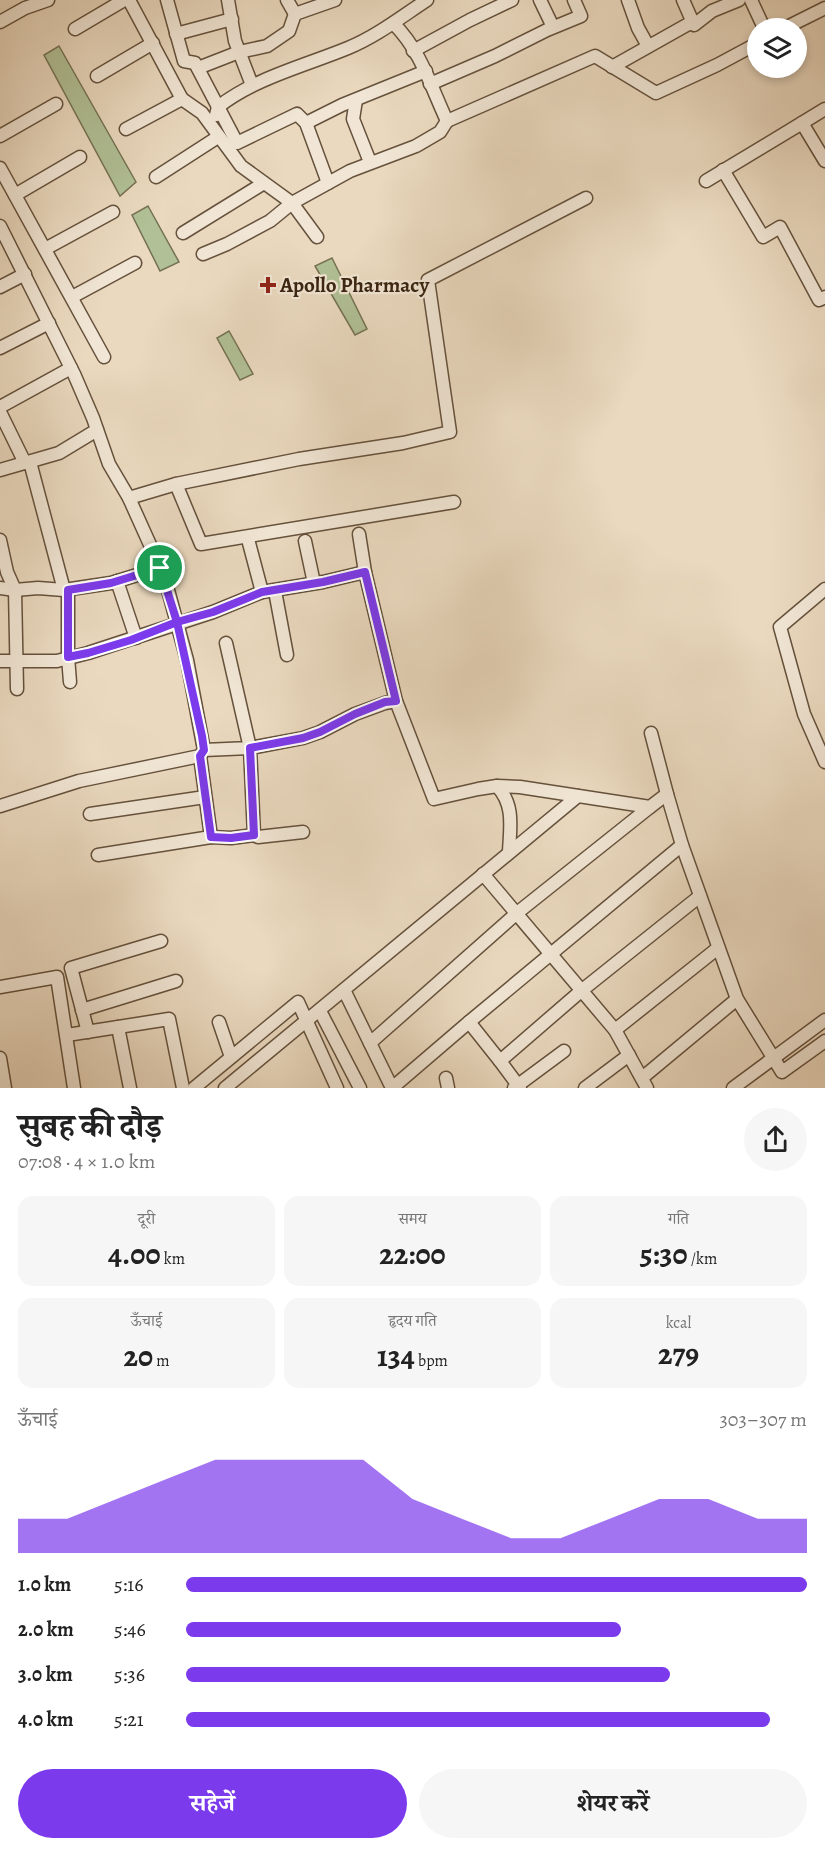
<!DOCTYPE html>
<html lang="hi">
<meta charset="utf-8">
<style>
:root{--surface:#fff;--page:#f6f6f6;--text:#222;--muted:#767676;--accent:#7c3aed}
body{margin:0;font-family:Alegreya,"Noto Serif Devanagari",serif;background:var(--page);color:var(--text);height:100vh;display:flex;flex-direction:column;font-size:22px;white-space:nowrap}
*{box-sizing:border-box;margin:0}
p{font-size:20px;color:var(--muted)}
.icon{flex:none;width:33px;height:33px;fill:none;stroke:currentColor;stroke-width:2;stroke-linecap:round;stroke-linejoin:round}
.map{position:relative;height:1088px;overflow:hidden}
.details{display:flex;flex-direction:column;background:var(--surface);flex:1}
.details>*{flex:none}
.buttons{position:absolute;left:747px;top:18px;display:grid;gap:12px}
.buttons a{display:grid;place-items:center;width:60px;height:60px;border-radius:50%;background:var(--surface);box-shadow:0 3px 9px #0003;font-size:30px}
.pin{position:absolute;display:grid;place-items:center;width:51px;height:51px;color:#fff;margin:-26px;border:3px solid #fff;border-radius:50%;box-shadow:0 2px 6px #0007}
.round{display:grid;place-items:center;flex:none;width:63px;height:63px;border-radius:32px;background:var(--page)}
.head{display:flex;align-items:center;justify-content:space-between;height:102px;padding:0 18px}
h1{font-size:33px;font-weight:700;line-height:45px}
.stats{display:grid;grid-template-columns:repeat(3,1fr);gap:9px;height:102px;padding:6px 18px}
.stats div{display:grid;align-content:center;border-radius:15px;background:var(--page);text-align:center}
.stats b{font-size:30px;font-weight:700}
.stats small{font-size:16px;font-weight:400}
.stats p{font-size:16px}
.chart{height:168px;padding:12px 18px}
.chart p{display:flex;justify-content:space-between}
.chart svg{width:100%;height:108px;margin-top:6px;fill:var(--accent);opacity:.7}
.button{display:flex;gap:12px;margin-top:auto;padding:12px 18px}
.button a{flex:1;height:69px;border-radius:36px;background:var(--accent);color:#fff;font-size:24px;font-weight:700;line-height:69px;text-align:center}
.button a+a{background:var(--page);color:var(--text)}
ul{padding:0 18px;list-style:none;font-size:20px}
li{display:grid;grid-template-columns:96px 72px 1fr;align-items:center;height:45px}
li i{height:15px;border-radius:8px;background:var(--accent)}
.map>svg:first-child{display:block}
.green{fill:#b1c096;stroke:#757253;stroke-width:1.5}
.lines{fill:none;stroke-linecap:round;stroke-linejoin:round}
.minor-casing{stroke:#65513c;stroke-width:15}
.minor{stroke:#f1e6d5;stroke-width:12}
.route-casing{stroke:#fff;stroke-width:12}
.route{stroke:#7c3aed;stroke-width:8}
.poi-dot{fill:#8f2418;stroke:#f1e6d5;stroke-width:2}
.labels{text-anchor:middle;stroke-width:4.5;stroke-linejoin:round;paint-order:stroke}
.poi-label{font-size:21px;font-weight:bold;fill:#392410;stroke:#f1e6d5;text-anchor:start}
</style>
<div class="map">
<svg width="825" height="1088" viewBox="0 0 825 1088">
<rect width="100%" height="100%" fill="#ead9bf"/>
<filter id="stains"><feTurbulence type="fractalNoise" baseFrequency=".00333" numOctaves="4"/><feColorMatrix values="0 0 0 0 .2 0 0 0 0 .09 0 0 0 0 .02 0 0 0 .5 -.17"/></filter>
<radialGradient id="worn" r=".72"><stop offset=".6" stop-color="#630" stop-opacity="0"/><stop offset="1" stop-color="#630" stop-opacity=".3"/></radialGradient>
<g class="green">
<polygon points="59,46 136,182 120,196 44,55"/>
<polygon points="148,206 179,262 160,271 132,215"/>
<polygon points="332,258 367,329 355,335 315,266"/>
<polygon points="229,331 253,374 240,380 217,338"/>
</g>
<g class="lines">
<g class="minor-casing">
<g id="minor">
<polyline points="129,0 182,99"/>
<polyline points="167,0 184,61 195,63 237,143 297,114 306,123 328,183"/>
<polyline points="228,0 235,41 252,85"/>
<polyline points="287,0 295,14 335,0"/>
<polyline points="540,0 553,27"/>
<polyline points="628,0 638,28 648,46"/>
<polyline points="683,0 694,25 712,11 739,0"/>
<polyline points="751,0 764,28"/>
<polyline points="0,22 25,8 48,0"/>
<polyline points="785,28 825,8"/>
<polyline points="75,29 124,0"/>
<polyline points="176,34 232,19"/>
<polyline points="413,51 470,20 512,0"/>
<polyline points="612,67 692,22"/>
<polyline points="198,68 239,52 267,46 289,31 295,14"/>
<polyline points="97,76 153,43"/>
<polyline points="430,84 495,56 547,30 581,16 574,0"/>
<polyline points="356,100 353,119 370,162"/>
<path d="M216,115l2,-8c37,-29 86,-41 130,-59 29,-12 53,-31 79,-48"/>
<polyline points="447,121 595,56 656,93 717,65 758,43"/>
<polyline points="306,123 342,105 426,71"/>
<polyline points="802,123 825,109"/>
<polyline points="126,129 182,99 202,113 241,166 292,203 317,237"/>
<polyline points="0,136 56,104"/>
<polyline points="0,168 104,357"/>
<polyline points="723,170 763,237 780,227 819,300 825,297"/>
<polyline points="156,177 218,137"/>
<polyline points="706,181 802,123 825,161"/>
<polyline points="15,195 80,157"/>
<polyline points="0,226 74,374 93,418 109,464 129,498 156,558 168,590 187,660 204,750 200,756 79,781 0,806"/>
<polyline points="183,233 264,183"/>
<polyline points="45,249 113,212"/>
<path d="M203,254l24,-10 43,-23 22,-18 58,-32 66,-25 24,-14 7,-11c-16,-34 -26,-70 -53,-97"/>
<polyline points="0,287 25,274"/>
<polyline points="72,297 135,263"/>
<polyline points="0,348 49,323"/>
<polyline points="0,407 71,368"/>
<polyline points="0,412 25,463"/>
<polyline points="30,462 64,590"/>
<polyline points="0,470 59,453 97,430"/>
<polyline points="176,484 201,544 454,502"/>
<polyline points="129,498 176,484 299,459 403,443 450,432 428,280 586,198"/>
<polyline points="359,534 365,572"/>
<polyline points="0,540 7,572 15,590 17,689"/>
<polyline points="305,541 314,583"/>
<polyline points="249,543 262,592"/>
<polyline points="117,581 136,638"/>
<polyline points="0,588 15,590 38,588 64,590 111,583 160,568"/>
<polyline points="825,589 780,627 804,714 825,762"/>
<polyline points="68,590 68,657 70,682"/>
<polyline points="275,591 287,655"/>
<polyline points="0,661 57,661 88,653 213,612 262,592 323,582 365,572 396,701 434,799 478,789 497,786 520,787 650,807 667,794 651,733"/>
<polyline points="204,750 250,748 226,643"/>
<polyline points="200,756 211,837"/>
<path d="M497,786c18,19 13,42 12,66"/>
<polyline points="667,794 682,845 737,999 782,1072 825,1041"/>
<polyline points="90,814 205,797"/>
<polyline points="303,832 258,837 254,835 250,748 303,738 320,732 355,714 385,703 396,701"/>
<polyline points="98,855 211,837 231,838 254,835"/>
<polyline points="483,874 615,1030 718,948"/>
<polyline points="0,987 57,977 74,1088"/>
<polyline points="344,990 392,1088 469,1022 682,845"/>
<polyline points="82,1010 176,981"/>
<polyline points="320,1011 360,1088"/>
<polyline points="219,1022 231,1057"/>
<polyline points="469,1022 500,1061 581,991 700,896"/>
<polyline points="118,1027 130,1088"/>
<polyline points="615,1030 647,1088"/>
<polyline points="88,1032 71,968 161,941"/>
<polyline points="67,1035 169,1019 183,1088"/>
<polyline points="370,1043 517,913 650,807"/>
<polyline points="0,1058 5,1088"/>
<polyline points="500,1061 520,1088"/>
<polyline points="446,1078 448,1088"/>
<polyline points="642,1078 737,999"/>
<polyline points="194,1088 298,1002 337,1088"/>
<polyline points="225,1088 578,796"/>
<polyline points="514,1088 564,1051"/>
<polyline points="585,1088 629,1055"/>
<polyline points="733,1088 825,1020"/>
</g>
</g>
<use href="#minor" class="minor"/>
</g>
<g class="lines">
<g class="route-casing">
<polyline id="route" points="160,568 111,583 68,590 68,657 88,653 131,640 177,622 202,736 204,750 200,756 211,837 231,838 254,835 250,748 303,738 320,732 355,714 385,702 396,701 365,572 323,582 262,592 213,612 177,622 160,568"/>
</g>
<use href="#route" class="route"/>
</g>
<path class="poi-dot" d="M265 276h6v6h6v6h-6v6h-6v-6h-6v-6h6z"/>
<g class="labels">
<g class="poi-label">
<text x="280" y="292">Apollo Pharmacy</text>
</g>
</g>
<rect width="100%" height="100%" filter="url(#stains)"/>
<rect width="100%" height="100%" fill="url(#worn)"/>
</svg>
<div class="buttons">
<a><svg class="icon" aria-label="layers" viewBox="0 0 24 24"><path d="M12 4l9 5-9 5-9-5zM3 14l9 5 9-5"/></svg></a>
</div>
<div class="pin" style="left:160px;top:568px;background:#1e9e55"><svg class="icon" aria-label="arrive" viewBox="0 0 24 24"><path d="M6 21V4h12l-3 4 3 4H6"/></svg></div>
</div>
<section class="details">
<div class="head"><div><h1>सुबह की दौड़</h1><p>07:08 · 4 × 1.0 km</p></div><a class="round"><svg class="icon" aria-label="share" viewBox="0 0 24 24"><path d="M12 15V3M7 8l5-5 5 5M5 13v7h14v-7"/></svg></a></div>
<div class="stats">
<div><p>दूरी</p><b>4.00<small> km</small></b></div>
<div><p>समय</p><b>22:00</b></div>
<div><p>गति</p><b>5:30<small> /km</small></b></div>
</div>
<div class="stats">
<div><p>ऊँचाई</p><b>20<small> m</small></b></div>
<div><p>हृदय गति</p><b>134<small> bpm</small></b></div>
<div><p>kcal</p><b>279</b></div>
</div>
<div class="chart"><p><span>ऊँचाई</span>303–307 m</p>
<svg viewBox="0 0 160 44" preserveAspectRatio="none"><path d="M0 44V30L10 30L20 22L30 14L40 6L50 6L60 6L70 6L80 22L90 30L100 38L110 38L120 30L130 22L140 22L150 30L160 30V44z"/></svg>
</div>
<ul>
<li><b>1.0 km</b>5:16<i style="width:100%"></i></li>
<li><b>2.0 km</b>5:46<i style="width:70%"></i></li>
<li><b>3.0 km</b>5:36<i style="width:78%"></i></li>
<li><b>4.0 km</b>5:21<i style="width:94%"></i></li>
</ul>
<div class="button"><a>सहेजें</a><a>शेयर करें</a></div>
</section>
